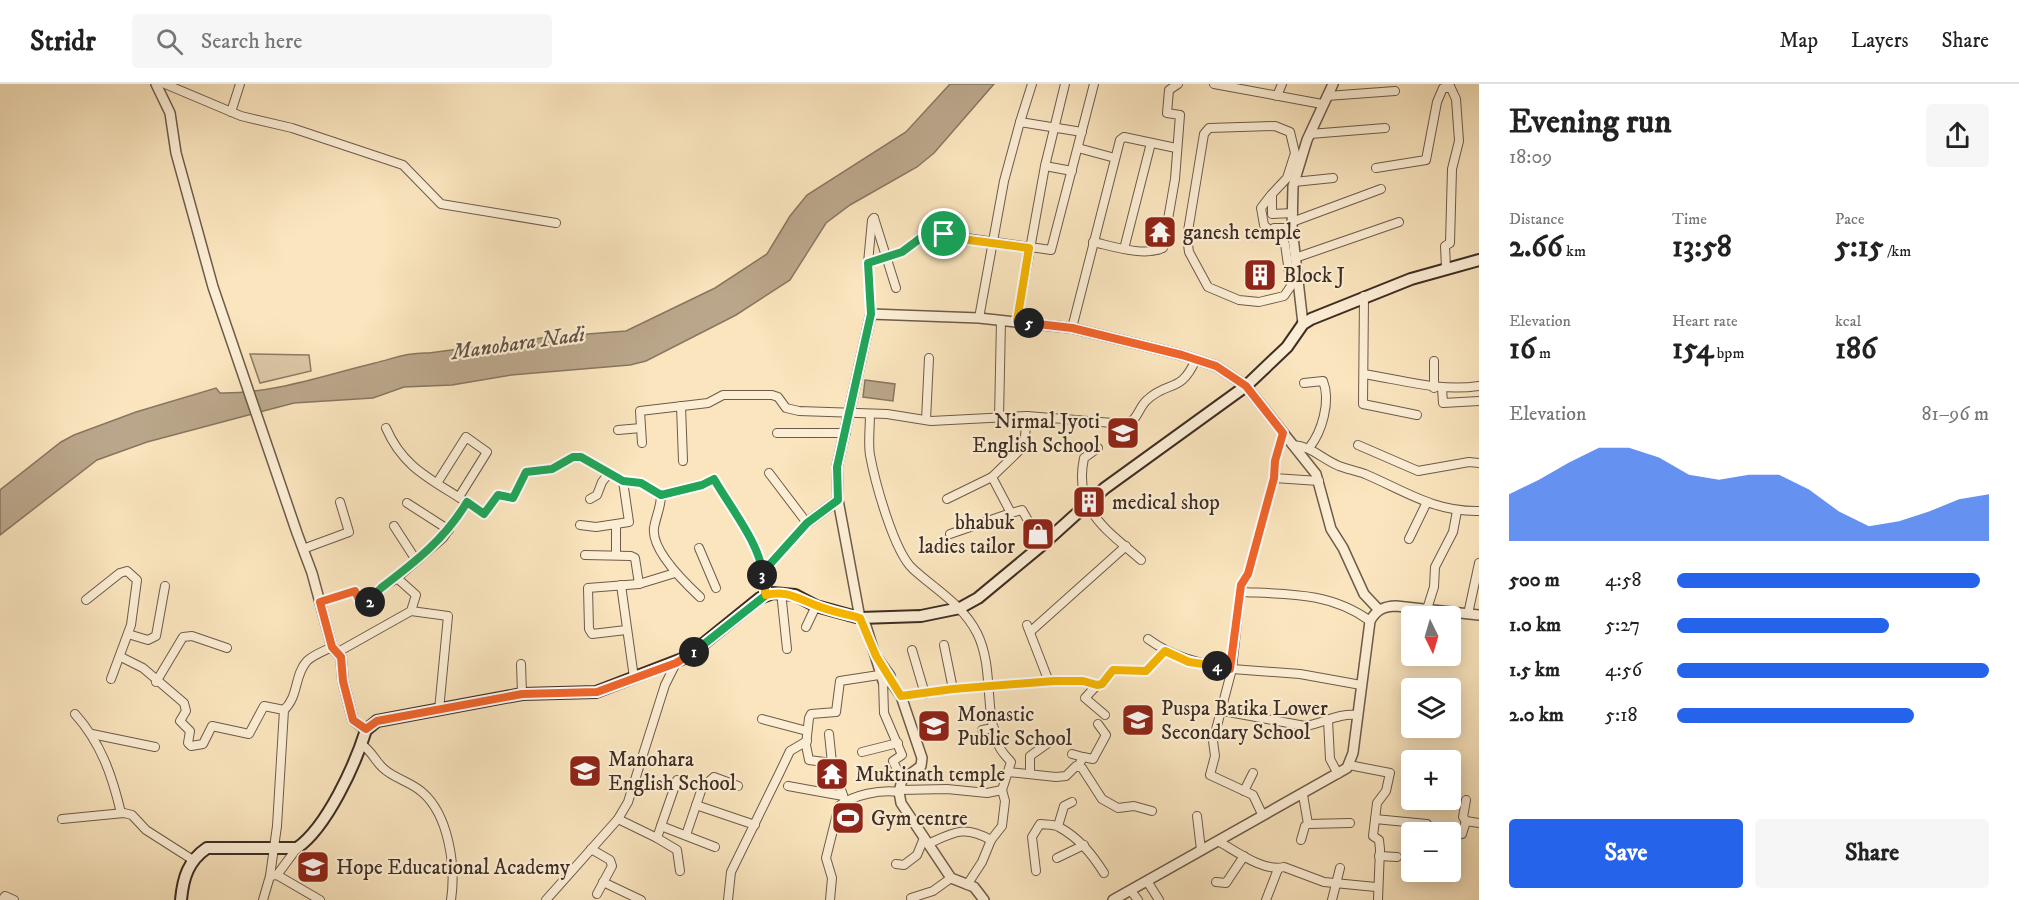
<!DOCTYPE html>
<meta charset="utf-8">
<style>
:root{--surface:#fff;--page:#f6f6f6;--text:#222;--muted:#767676;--line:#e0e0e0;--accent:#2563eb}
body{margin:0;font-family:"IM FELL DW Pica",serif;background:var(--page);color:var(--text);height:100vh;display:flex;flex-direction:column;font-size:22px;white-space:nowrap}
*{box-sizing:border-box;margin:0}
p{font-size:20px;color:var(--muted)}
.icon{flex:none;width:33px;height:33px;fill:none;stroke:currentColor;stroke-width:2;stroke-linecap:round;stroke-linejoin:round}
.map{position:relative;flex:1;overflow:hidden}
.details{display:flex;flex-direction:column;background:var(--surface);width:540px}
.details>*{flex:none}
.needle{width:39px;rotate:175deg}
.controls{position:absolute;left:1401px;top:522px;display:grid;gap:12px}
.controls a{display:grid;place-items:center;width:60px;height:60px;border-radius:6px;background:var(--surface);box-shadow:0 3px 15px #0003;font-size:30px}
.pin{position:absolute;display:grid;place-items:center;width:51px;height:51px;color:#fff;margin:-26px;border:3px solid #fff;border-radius:50%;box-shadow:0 2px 6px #0007}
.km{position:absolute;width:30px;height:30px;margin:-15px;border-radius:50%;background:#222;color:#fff;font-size:16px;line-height:30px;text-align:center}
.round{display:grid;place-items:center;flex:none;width:63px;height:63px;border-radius:6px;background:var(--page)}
.head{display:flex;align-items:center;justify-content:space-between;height:102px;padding:0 30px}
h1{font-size:33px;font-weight:700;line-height:45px}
.metrics{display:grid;grid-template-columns:repeat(3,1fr);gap:9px;height:102px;padding:6px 30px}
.metrics div{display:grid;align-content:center}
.metrics b{font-size:30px;font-weight:700}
.metrics small{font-size:16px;font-weight:400}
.metrics p{font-size:16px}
.chart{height:168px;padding:12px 30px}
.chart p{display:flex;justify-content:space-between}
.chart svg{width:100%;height:108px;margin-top:6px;fill:var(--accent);opacity:.7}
.button{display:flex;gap:12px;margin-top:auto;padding:12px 30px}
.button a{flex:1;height:69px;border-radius:6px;background:var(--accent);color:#fff;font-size:24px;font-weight:700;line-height:69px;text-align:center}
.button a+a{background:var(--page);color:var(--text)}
ul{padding:0 30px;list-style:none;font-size:20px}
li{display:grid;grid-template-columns:96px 72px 1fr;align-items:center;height:45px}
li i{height:15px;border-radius:8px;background:var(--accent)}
header{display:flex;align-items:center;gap:36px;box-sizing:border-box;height:84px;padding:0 30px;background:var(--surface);border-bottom:2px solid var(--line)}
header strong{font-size:28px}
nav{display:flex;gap:33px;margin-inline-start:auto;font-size:21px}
.search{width:420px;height:54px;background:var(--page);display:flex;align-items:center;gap:15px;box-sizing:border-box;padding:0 21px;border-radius:6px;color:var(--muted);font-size:22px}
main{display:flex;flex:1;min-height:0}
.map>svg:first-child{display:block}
.green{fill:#dac6a4;stroke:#8c7a64;stroke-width:1.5}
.water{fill:#baa68a;stroke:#887661;stroke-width:1.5}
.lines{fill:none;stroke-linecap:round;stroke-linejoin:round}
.minor-casing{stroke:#6d5b4a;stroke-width:10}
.tertiary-casing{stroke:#6d5b4a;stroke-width:12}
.secondary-casing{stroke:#3e2d24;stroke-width:14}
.minor{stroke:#fceed5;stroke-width:8}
.tertiary{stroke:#fceed5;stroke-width:9}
.secondary{stroke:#fceed5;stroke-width:10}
.split-1-casing{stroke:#fff;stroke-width:12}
.split-2-casing{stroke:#fff;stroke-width:12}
.split-3-casing{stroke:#fff;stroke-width:12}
.split-4-casing{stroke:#fff;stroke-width:12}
.split-5-casing{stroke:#fff;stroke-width:12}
.split-6-casing{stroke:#fff;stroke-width:12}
.split-1{stroke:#22a559;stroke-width:8}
.split-2{stroke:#f0652b;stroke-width:8}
.split-3{stroke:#22a559;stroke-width:8}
.split-4{stroke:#f5b400;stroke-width:8}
.split-5{stroke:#f0652b;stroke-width:8}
.split-6{stroke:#f5b400;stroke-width:8}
.labels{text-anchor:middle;stroke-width:4.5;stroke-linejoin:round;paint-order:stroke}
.poi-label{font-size:21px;fill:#3e2d24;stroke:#fceed5;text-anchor:start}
.water-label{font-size:22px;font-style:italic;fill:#635143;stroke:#fceed5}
</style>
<header>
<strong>Stridr</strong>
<div class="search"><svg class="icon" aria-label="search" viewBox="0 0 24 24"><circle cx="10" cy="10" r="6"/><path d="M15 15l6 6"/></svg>Search here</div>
<nav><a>Map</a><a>Layers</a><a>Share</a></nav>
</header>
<main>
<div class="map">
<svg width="1479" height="816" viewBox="0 0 1479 816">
<rect width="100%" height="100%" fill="#fae5be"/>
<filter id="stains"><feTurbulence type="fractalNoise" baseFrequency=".00333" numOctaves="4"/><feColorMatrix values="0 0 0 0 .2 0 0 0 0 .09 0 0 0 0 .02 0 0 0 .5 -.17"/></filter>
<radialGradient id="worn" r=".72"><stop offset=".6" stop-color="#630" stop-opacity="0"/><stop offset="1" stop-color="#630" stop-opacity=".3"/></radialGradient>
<polygon class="green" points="250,270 309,271 311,287 260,299"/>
<g class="water">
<path d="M950,0h44l-60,69 -17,14 -67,38 -24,18 -36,57 -54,35 -90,46 -16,4 -119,10 -59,10 -48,2 -31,11 -79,5 -53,14 -94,25 -50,18 -97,75v-45l61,-48 13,-7 62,-23 80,-24 4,5c52,1 105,-18 155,-30 20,-5 34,-11 54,-10l120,-16 77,-6 89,-43 52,-34 23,-38 17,-21 99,-63z"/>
<polygon points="865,296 895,300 893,317 863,313"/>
</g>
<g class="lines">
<g class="minor-casing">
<g id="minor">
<polyline points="165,0 241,32 292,44 403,81 441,120 556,139"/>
<polyline points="1214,0 1322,20"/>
<polyline points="1277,12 1282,0"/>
<polyline points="1327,12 1395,7"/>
<polyline points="231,28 240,0"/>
<polyline points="1020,38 1032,0"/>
<polyline points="1310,50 1385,44"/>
<polyline points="1078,64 1115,74"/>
<polyline points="1045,82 1072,87"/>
<polyline points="1376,84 1426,76 1437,18 1443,4 1449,4"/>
<polyline points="1294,98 1333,94"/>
<polyline points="1271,111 1261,124 1264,141 1273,149"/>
<polyline points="874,134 896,204"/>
<polyline points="1292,138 1381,105"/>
<polyline points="1292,144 1274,144 1273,149 1285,160 1291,202 1284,212 1259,218 1239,216 1208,203 1189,168 1187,153 1204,50 1209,44 1275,42 1290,48 1295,69 1287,94 1272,110 1272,130 1293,129"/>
<path d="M1093,158c19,4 51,15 70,6l12,-69 5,-64 -13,-2 2,-23 9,-6"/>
<polyline points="1124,165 1151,59"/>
<polyline points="1295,174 1399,138"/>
<polyline points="868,179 902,168 922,153 938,150 1051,166 1094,0"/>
<polyline points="1446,184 1445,162 1450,159 1452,85 1459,57 1456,15 1449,0"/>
<polyline points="1364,212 1363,320 1417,331"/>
<polyline points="871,230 868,179 872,136 874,134"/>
<polyline points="979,234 1004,97 1020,38 1082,48"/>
<polyline points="1017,237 1045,82 1065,0"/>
<polyline points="1072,244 1120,56 1124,53 1176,64"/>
<path d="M1364,290c39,6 75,18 115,12"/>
<path d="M1304,299l19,-2c8,20 -1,51 -14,67"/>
<polyline points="1434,304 1434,277"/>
<polyline points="1442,304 1443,319 1479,317"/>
<polyline points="681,322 683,377"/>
<path d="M870,330c0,13 -2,29 0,41 5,27 24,97 43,114 23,21 49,35 64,64 17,34 7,76 21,111 3,8 8,12 13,18l-9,28 3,11 -3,25 -11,14c-27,-15 -37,-8 -63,4"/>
<polyline points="1027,332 1024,362 992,393 1011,429 1022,426 1042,461"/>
<polyline points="999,334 1001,236"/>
<polyline points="926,336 929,274"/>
<path d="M386,344c17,39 43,50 77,72"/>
<polyline points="618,346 641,344"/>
<polyline points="777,349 846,349"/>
<path d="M642,359l-2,-32 68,-8 15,-8h49l6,2 8,11 13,3 88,3 44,7 96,-5 98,8c13,-3 13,-16 22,-24 21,-20 34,-6 49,-41"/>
<path d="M1293,361c18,1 29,14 46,21 8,3 18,5 26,8 40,17 69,38 114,37"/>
<polyline points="1358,361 1418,387 1469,378 1479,379"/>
<path d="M1098,364l-14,10c-11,52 22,71 57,102"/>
<polyline points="1274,394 1319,397"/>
<polyline points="437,399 466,353 487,368 459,413"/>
<path d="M661,411c0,12 -5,21 -7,33 -3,22 31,55 46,69"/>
<polyline points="590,415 597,411 602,398 609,389"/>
<polyline points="947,415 992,393"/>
<polyline points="407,419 449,446"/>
<polyline points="580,441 596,443 629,438 623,397"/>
<polyline points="394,442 416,476"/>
<polyline points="950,450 1011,429"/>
<polyline points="1409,455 1426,420"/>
<polyline points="699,464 716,504"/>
<polyline points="303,465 349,448 340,418"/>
<polyline points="585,471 631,472 635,474 639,500"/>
<polyline points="616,471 616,441"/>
<polyline points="621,501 634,594"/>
<polyline points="781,508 787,565"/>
<path d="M1240,508c47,2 91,0 130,29"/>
<polyline points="766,511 762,489 807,439 769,389"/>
<polyline points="86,516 120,489 127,487 137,496 131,541 111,595"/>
<path d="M320,518l35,-11 7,15c10,-4 11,-10 18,-17 4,-4 12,-7 17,-11"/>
<polyline points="1427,525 1434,503 1435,483 1453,448 1457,427"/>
<polyline points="411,527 448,532 439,626"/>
<polyline points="1468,530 1479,479"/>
<polyline points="1027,541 1049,598"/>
<polyline points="806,543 816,522"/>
<polyline points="626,546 592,550 589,545 588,504 639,500 675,489"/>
<polyline points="1031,547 1126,462"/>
<polyline points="128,550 148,556 156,552 165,502"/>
<path d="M1148,555c26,19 51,24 82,30"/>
<polyline points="944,561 953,605"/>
<polyline points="912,566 925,610"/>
<polyline points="338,568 411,527 416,511 397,494 443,454 467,418 484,430 498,411 513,414 527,388 551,385 572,373 581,373 623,397 641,399 661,411 702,401 714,395 755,462 762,489"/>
<polyline points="121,573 143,584 184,619 186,627 180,637 190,647 188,659 191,662 203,660 212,642 249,650 264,622 284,626"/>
<polyline points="521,580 522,610"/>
<polyline points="1232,585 1300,590 1361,601"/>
<polyline points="883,597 884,629 902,671 893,677 902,696"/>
<polyline points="156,598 183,553 192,552 227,564"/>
<polyline points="1097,601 1085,614 1105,631"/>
<polyline points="901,612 953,605 1055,597 1083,597 1097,601 1102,600 1113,586 1146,587 1165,567"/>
<path d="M1223,627l82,15c19,-3 33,-13 52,-11"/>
<path d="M75,630c26,29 37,61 46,99"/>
<polyline points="762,635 807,647"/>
<polyline points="1328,636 1330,675 1338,690"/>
<polyline points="982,646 994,644"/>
<polyline points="92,650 155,663"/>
<polyline points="829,650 832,679"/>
<path d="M361,660c12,8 13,16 22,24 10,10 28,14 39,24 27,23 34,75 29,108"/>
<polyline points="862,668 898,659"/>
<polyline points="1072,670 1083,673"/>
<polyline points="1349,681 1390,689 1386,707 1377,719 1373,752 1379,756 1380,765 1378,816"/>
<polyline points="1078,683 1083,673 1093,675 1106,651 1098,640"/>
<polyline points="1008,688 1056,693 1066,692 1076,682 1082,684 1102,715 1118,724 1134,722 1152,727"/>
<polyline points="1030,690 1030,672 1051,657"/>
<polyline points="677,696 661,742 715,763"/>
<polyline points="788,702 843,712"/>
<polyline points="899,706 947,705 987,709 1002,706"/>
<polyline points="1244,707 1253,689"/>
<polyline points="1466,716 1463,733 1466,737"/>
<polyline points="845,717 832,679 809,676 806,661 809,634 811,630 836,628 840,597 879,591"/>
<polyline points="696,721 755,741"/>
<polyline points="1262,730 1253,711 1210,691 1215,672 1213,657 1232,585 1241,501 1248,490 1274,394 1275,377 1283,349"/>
<polyline points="1197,732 1201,766"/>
<polyline points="62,735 124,729 132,731 146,746 193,776"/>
<polyline points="618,735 657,754 661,742"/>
<polyline points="1375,735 1427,740 1429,747 1432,748"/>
<polyline points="1308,740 1350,739"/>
<polyline points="1058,742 1064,722 1072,718"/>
<polyline points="686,751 702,704 714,693 738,702"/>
<polyline points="1450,751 1462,750 1466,737 1479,739"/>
<polyline points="657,754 677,766 680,787"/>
<polyline points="1301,756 1305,742 1308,740 1303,711"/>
<path d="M1218,757c18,10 45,31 66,26l40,15 52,5"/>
<polyline points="591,765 610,776 612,782 597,810"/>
<polyline points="1379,772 1397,773"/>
<polyline points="1057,774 1084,761"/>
<polyline points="896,780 904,781 917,771 924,754"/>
<path d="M1036,787l-4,-34 8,-13c6,1 14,0 19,3 20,11 33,27 45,46"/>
<polyline points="277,791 320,816"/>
<path d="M270,792l7,-50 7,-116c15,-14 10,-35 23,-49 6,-6 17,-10 25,-14"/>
<polyline points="1147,797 1159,816"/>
<polyline points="603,798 641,816"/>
<polyline points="1216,798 1226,799 1244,772"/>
<polyline points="967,801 982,778 991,756"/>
<polyline points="1131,807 1138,816"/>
<polyline points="911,814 933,807 951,794"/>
<polyline points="2,816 5,812 14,816"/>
<polyline points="263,816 270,792 277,791 297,764"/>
<polyline points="546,816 618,735 628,718 665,601 676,579"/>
<polyline points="728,816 731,788 779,690 790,667 807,657"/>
<path d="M830,816l2,-22 -6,-20 13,-52c14,-11 42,-17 60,-14"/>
<polyline points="1266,816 1278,785"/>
<polyline points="1332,816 1340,784"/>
</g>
</g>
<g class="tertiary-casing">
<g id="tertiary">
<polyline points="156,0 170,29 176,69 213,203 297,449 312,489 332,563 341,573 343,597 353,636 366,646"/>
<polyline points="1303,240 1292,144 1293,102 1307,56 1333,0"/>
<polyline points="838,416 860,534 866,542 883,597 891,598 901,612 922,674 921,682 902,696 899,708 901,719 951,794 974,803 984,816"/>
<polyline points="807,439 838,416 837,383 871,230 979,234 1072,244 1182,271 1216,282 1246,302 1316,390 1331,445 1343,464 1364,510 1379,526"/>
<polyline points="878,575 890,592 891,598"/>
<path d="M1113,816l234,-132 6,-15 17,-132c6,-11 14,-15 26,-15l83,9"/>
</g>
</g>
<g class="secondary-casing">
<path id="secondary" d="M181,816c2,-22 7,-39 26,-52h90c30,-21 58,-83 69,-118l11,-9 145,-27 74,-2 91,-35 73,-59 13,-5 22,2 21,11 44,12 61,-2 39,-8 18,-10 64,-53 63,-57 141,-102 41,-39 16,-23 8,-5 100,-40 68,-19"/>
</g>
<use href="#minor" class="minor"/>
<use href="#tertiary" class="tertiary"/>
<use href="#secondary" class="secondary"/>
</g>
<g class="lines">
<g class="split-1-casing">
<polyline id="split-1" points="694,568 766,511 762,489 807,439 838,416 837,383 871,230 868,179 902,168 922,153 944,150"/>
</g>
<g class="split-2-casing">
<polyline id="split-2" points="370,518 362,522 355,507 320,518 332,563 341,573 343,597 353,636 366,645 377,637 522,610 597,608 676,579 694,568"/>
</g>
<g class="split-3-casing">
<path id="split-3" d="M370,518c7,-4 5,-9 11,-14 34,-26 64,-49 86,-86l17,12 14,-19 15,3 13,-26 26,-3 21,-12h8l42,24 18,2 20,12 41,-10 12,-6c14,25 49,69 48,96"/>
</g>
<g class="split-4-casing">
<path id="split-4" d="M762,491l4,20c20,-5 31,3 49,10 14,6 31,9 45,13l16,38 25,40 52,-7 101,-8h29l14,4 5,-1 11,-14 33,1 19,-20 24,11 28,4"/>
</g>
<g class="split-5-casing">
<polyline id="split-5" points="1029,239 1072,244 1182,271 1216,282 1246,302 1283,349 1275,377 1274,394 1248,490 1241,501 1230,585 1217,582"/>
</g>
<g class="split-6-casing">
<polyline id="split-6" points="944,150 969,156 1029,164 1017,237 1029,239"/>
</g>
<use href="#split-1" class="split-1"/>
<use href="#split-2" class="split-2"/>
<use href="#split-3" class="split-3"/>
<use href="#split-4" class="split-4"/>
<use href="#split-5" class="split-5"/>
<use href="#split-6" class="split-6"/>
</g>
<defs>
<g id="temple-square" transform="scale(1.725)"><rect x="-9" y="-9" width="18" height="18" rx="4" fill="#8f2418" stroke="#fceed5"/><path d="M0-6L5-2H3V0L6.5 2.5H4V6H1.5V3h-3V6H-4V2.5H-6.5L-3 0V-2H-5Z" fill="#fff"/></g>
<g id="building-square" transform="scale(1.725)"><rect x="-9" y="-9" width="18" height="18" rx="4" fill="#8f2418" stroke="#fceed5"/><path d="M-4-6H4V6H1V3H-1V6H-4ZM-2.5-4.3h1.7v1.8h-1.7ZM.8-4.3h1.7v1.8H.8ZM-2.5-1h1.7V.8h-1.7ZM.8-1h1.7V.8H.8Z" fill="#fff"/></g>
<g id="school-square" transform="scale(1.725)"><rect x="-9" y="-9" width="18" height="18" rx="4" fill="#8f2418" stroke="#fceed5"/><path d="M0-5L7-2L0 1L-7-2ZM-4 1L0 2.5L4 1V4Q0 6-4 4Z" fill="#fff"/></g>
<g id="shop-square" transform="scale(1.725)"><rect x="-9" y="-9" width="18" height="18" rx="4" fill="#8f2418" stroke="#fceed5"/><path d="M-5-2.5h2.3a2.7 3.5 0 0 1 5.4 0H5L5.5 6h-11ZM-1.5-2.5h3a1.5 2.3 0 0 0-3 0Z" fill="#fff"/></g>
<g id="stadium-square" transform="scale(1.725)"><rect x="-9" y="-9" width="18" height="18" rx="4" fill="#8f2418" stroke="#fceed5"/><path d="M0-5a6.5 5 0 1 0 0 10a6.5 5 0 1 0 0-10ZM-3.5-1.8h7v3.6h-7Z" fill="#fff"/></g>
</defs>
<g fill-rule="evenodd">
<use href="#temple-square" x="1160" y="148"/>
<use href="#building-square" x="1260" y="191"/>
<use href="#school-square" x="1123" y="349"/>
<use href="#building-square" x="1089" y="418"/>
<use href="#shop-square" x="1038" y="450"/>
<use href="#school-square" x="1138" y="636"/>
<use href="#school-square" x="934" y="642"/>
<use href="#school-square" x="585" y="687"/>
<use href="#temple-square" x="832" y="690"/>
<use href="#stadium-square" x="848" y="734"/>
<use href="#school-square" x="313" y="783"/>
</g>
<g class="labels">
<g class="poi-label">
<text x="1183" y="155">ganesh temple</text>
<text x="1283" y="198">Block J</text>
<text x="1100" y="344" text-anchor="end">Nirmal Jyoti<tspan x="1100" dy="24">English School</tspan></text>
<text x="1112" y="425">medical shop</text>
<text x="1015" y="445" text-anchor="end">bhabuk<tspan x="1015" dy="24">ladies tailor</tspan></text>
<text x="1161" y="631">Puspa Batika Lower<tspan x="1161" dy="24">Secondary School</tspan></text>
<text x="957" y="637">Monastic<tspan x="957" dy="24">Public School</tspan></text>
<text x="608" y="682">Manohara<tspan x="608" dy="24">English School</tspan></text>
<text x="855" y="697">Muktinath temple</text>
<text x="871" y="741">Gym centre</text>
<text x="336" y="790">Hope Educational Academy</text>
</g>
<g class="water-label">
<text transform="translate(518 258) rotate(-8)" y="8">Manohara Nadi</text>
</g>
</g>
<rect width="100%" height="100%" filter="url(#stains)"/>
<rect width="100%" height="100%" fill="url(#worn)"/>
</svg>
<div class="controls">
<a><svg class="needle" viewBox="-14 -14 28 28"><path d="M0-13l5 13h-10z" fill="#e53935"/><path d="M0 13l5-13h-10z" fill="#767676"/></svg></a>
<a><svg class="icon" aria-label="layers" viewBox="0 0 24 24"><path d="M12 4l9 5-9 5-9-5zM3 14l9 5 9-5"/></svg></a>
<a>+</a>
<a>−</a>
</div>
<div class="pin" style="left:944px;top:150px;background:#1e9e55"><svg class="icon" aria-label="arrive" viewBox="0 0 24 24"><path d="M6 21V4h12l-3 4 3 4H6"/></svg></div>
<b class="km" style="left:694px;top:568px">1</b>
<b class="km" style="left:370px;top:518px">2</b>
<b class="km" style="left:762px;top:491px">3</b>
<b class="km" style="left:1217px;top:582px">4</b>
<b class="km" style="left:1029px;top:239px">5</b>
</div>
<section class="details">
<div class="head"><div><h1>Evening run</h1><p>18:09</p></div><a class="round"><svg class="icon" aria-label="share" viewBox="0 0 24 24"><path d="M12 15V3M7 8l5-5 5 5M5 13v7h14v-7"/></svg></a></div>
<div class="metrics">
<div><p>Distance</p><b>2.66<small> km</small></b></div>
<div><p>Time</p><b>13:58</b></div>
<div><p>Pace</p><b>5:15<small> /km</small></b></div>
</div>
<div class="metrics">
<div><p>Elevation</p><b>16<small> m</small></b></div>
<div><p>Heart rate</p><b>154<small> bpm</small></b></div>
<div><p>kcal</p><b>186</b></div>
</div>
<div class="chart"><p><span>Elevation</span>81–96 m</p>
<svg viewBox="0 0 160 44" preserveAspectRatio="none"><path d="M0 44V25L10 19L20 12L30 6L40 6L50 10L60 17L70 19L80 17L90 17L100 23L110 32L120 38L130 36L140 32L150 27L160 25V44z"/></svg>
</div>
<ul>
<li><b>500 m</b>4:58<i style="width:97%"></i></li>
<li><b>1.0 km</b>5:27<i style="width:68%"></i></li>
<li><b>1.5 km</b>4:56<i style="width:100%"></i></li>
<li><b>2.0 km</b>5:18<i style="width:76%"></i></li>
</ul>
<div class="button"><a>Save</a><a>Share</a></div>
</section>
</main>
